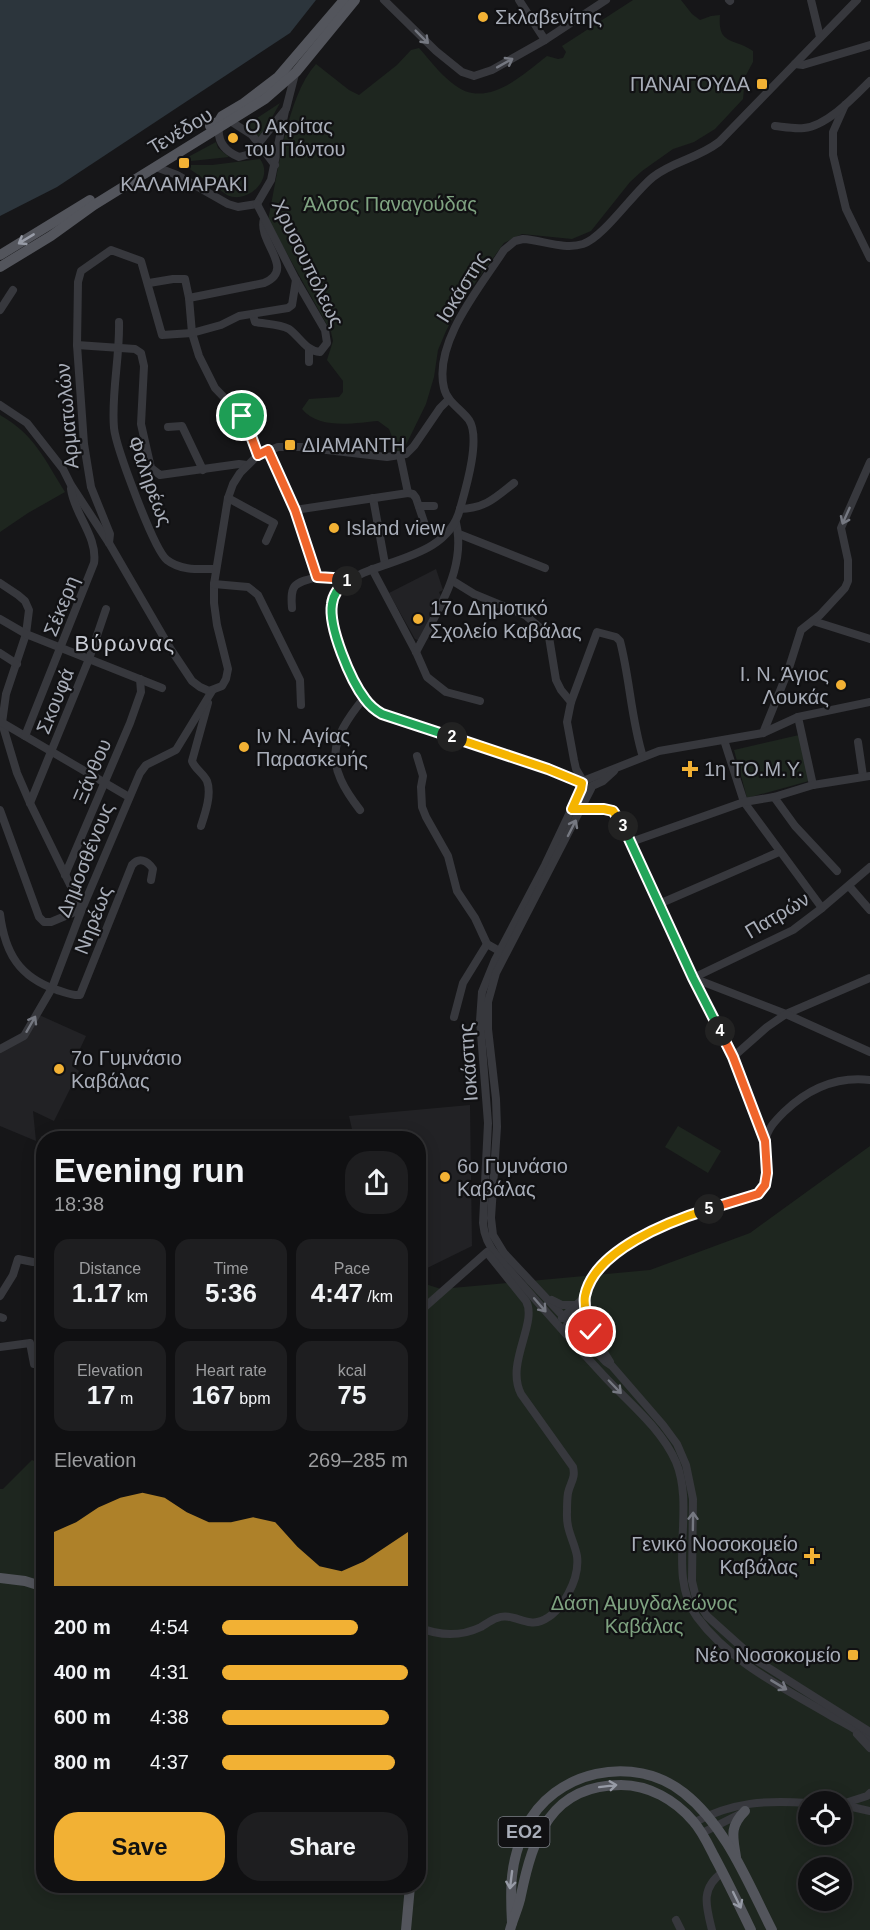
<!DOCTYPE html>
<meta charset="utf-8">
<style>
:root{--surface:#101012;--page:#1e1e20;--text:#f1f3f6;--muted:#9c9d9f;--line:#303032;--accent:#f2b134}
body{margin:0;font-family:Helvetica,sans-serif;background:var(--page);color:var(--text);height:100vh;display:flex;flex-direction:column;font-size:22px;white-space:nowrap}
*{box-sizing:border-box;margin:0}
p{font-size:20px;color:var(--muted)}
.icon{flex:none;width:33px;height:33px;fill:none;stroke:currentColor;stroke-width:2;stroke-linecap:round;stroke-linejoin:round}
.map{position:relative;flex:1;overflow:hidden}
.drawer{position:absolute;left:36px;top:1131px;width:390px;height:762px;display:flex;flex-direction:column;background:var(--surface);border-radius:24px;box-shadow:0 3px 15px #0003,0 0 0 2px var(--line)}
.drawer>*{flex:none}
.fabs{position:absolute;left:798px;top:1791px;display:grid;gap:12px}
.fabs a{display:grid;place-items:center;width:54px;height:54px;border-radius:50%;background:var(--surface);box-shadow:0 3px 15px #0003,0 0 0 2px var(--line);font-size:30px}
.pin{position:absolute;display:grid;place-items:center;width:51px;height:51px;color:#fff;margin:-26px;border:3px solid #fff;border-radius:50%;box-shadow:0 2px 6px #0007}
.km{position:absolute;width:30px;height:30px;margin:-15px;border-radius:50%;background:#222;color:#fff;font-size:16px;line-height:30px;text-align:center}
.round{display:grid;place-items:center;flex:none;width:63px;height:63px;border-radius:24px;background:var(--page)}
.head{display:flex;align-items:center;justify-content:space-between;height:102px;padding:0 18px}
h1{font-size:33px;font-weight:700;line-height:45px}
.stats{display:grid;grid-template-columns:repeat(3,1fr);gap:9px;height:102px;padding:6px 18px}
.stats div{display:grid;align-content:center;border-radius:15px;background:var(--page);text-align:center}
.stats b{font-size:26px;font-weight:700}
.stats small{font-size:16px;font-weight:400}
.stats p{font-size:16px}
.chart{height:168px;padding:12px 18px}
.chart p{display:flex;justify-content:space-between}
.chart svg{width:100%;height:108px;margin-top:6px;fill:var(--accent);opacity:.7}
.primary-button{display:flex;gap:12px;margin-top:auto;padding:12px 18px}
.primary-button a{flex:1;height:69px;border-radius:24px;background:var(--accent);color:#111;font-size:24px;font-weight:700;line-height:69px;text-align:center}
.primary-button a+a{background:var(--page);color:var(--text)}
ul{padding:0 18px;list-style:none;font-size:20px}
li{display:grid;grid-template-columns:96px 72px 1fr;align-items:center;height:45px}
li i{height:15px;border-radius:8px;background:var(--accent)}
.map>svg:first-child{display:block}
.built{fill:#222225}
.green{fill:#1e261f;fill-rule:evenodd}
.water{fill:#2c353c}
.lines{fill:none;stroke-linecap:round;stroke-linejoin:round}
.minor{stroke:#37383d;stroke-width:8}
.major{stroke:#53555c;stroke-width:10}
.oneway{stroke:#757881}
.oneway2{stroke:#979ba6}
.split-1-casing{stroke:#fff;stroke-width:12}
.split-2-casing{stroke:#fff;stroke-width:12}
.split-3-casing{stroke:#fff;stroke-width:12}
.split-4-casing{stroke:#fff;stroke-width:12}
.split-5-casing{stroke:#fff;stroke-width:12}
.split-6-casing{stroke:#fff;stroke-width:12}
.split-1{stroke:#f0652b;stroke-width:8}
.split-2{stroke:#22a559;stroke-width:8}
.split-3{stroke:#f5b400;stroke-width:8}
.split-4{stroke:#22a559;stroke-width:8}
.split-5{stroke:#f0652b;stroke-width:8}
.split-6{stroke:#f5b400;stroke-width:8}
.poi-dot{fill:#f2b134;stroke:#111113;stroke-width:2}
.labels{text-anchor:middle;stroke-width:4.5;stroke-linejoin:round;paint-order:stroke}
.shield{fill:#111113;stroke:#7b7e86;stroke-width:1.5}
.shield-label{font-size:18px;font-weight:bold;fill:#a8adb8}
.poi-label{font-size:20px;fill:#a8adb8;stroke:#111113;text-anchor:start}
.street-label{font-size:20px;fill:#a8adb8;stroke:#111113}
.park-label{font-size:20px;fill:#7fa381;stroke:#111113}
.quarter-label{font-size:22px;letter-spacing:1.5px;fill:#c9ccd4;stroke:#111113}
</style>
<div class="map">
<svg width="870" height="1930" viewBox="0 0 870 1930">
<rect width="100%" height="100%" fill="#161618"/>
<g class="built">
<polygon points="436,569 443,590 439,592 442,599 420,641 415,639 389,593"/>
<polygon points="37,1014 86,1036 72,1066 79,1071 54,1121 33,1111 36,1141 0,1126 0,1048 24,1039"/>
<polygon points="470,1105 472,1246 419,1272 418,1138 354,1138 349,1116"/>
</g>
<g class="green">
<path d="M633,0h48l11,14 8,6 11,-4 9,-1c-3,31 15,23 33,36v11l-8,15 -2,22 -28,30 -21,13 -21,7 -31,22 -12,11 -39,49 -19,8 -50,-5 -18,9 -44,61 -14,27 -8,19 -4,27 -8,27 -22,45 -6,3 -9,-23 -11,-8c-23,2 -59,9 -76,-12l7,-10 30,-2 4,-5v-11l-16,-21 6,-19 -2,-9 -63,-112c10,-45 18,-123 48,-156l33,26 10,5 38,-30 14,-15 8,-2c11,12 20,25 33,35 33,28 68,-6 95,-27l11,3 5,-1 3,-6 -4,-6z"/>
<polygon points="280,103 260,139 253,131 245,126"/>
<polygon points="216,142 218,148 229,157 191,161 188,157"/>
<path d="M260,159c15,20 -13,46 -33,36l-43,-30h28z"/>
<path d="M0,415c34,19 45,45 65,77l-37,21 -28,19z"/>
<polygon points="799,735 809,781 747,798 734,750"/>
<polygon points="678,1126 721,1151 708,1173 665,1147"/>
<path d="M870,1146v784h-870v-441h3l29,-29 11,5 1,421h374l1,-604 22,7 209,-19 100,-37zM808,1802h34v32h-34zM808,1868h34v32h-34z"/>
</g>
<polygon class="water" points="0,0 316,0 290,33 57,187 0,216"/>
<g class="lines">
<g class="minor">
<polyline points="384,0 436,51 462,72 474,76 492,70 545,40 606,0"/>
<polyline points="519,0 545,40"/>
<polyline points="729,0 730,1"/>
<polyline points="811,0 820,37"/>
<polyline points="795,64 803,65 870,45"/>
<polyline points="845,105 833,132 833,155 846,209 870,258"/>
<polyline points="227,119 252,135 275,165"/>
<path d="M219,126c-2,15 5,25 20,31l11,-3 36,-45 9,-35"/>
<path d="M775,126c9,1 19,3 29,2 23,-2 50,-31 66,-47"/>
<polyline points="156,167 177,175 228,204 238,207 257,204"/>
<polyline points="257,204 271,180 285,111"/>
<polyline points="149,283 173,279 185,279 189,298 192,333 199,356 215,388 242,416 247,425 258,455"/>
<path d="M189,298l75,-15c33,-14 -7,-41 0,-64"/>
<polyline points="0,310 13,290"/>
<path d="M253,315l2,7c10,2 25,2 34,7 11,8 17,22 31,23l7,-9 -2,-13 -29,-50 -39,-76"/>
<path d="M119,322c1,35 -8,72 -5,106 2,19 40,122 53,132 14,11 33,9 49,9"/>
<polyline points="77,345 135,349 141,353 144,366 141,424 151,468 160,475 239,464 247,465"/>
<polyline points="309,362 309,349"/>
<polyline points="0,405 27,423 63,469 71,485 109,543 170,648 192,681 200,687 209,691 222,686 226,679 228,669 217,625 214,603 214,584 228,498 233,484 240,473 258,455 278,447 301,447 387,457 406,454 414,446 440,408 449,399"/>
<polyline points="168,427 182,426 203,470"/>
<polyline points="268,450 295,510 317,577 349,580"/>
<polyline points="400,455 408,493"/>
<polyline points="408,493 413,494 416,498 427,531"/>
<polyline points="228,498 274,523 266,541"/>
<polyline points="373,498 385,564"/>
<polyline points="419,506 434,506"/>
<path d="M460,509c26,-1 35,-11 54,-26"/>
<polyline points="295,510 408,493"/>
<polyline points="459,534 545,568"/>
<polyline points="109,543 110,534 91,487 84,444 77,345 78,282 81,271 111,250 141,261 162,335 192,333 221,325 239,316 288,308 292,305 296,280"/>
<polyline points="372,569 416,652 427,677 446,692 480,701"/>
<polyline points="453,581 474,594 525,615 544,631 549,637 556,680 561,690 571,702"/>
<polyline points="0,583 18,595 25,601 29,610 26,634 6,694 2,723 17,773 30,803 82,909 51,922 44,922 39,917 0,810"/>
<polyline points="214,584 248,587 258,595 300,680 301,705"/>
<path d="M292,608c-2,-24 2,-25 25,-31"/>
<polyline points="0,619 26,634 162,688"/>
<polyline points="813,621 870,639"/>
<path d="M416,652c20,-39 51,-83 40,-129"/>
<polyline points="0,653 17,664"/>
<polyline points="798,717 813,785"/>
<polyline points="1,722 129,797"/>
<polyline points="763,733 788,671 801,630 820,615 845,588 848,581 848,560 841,528 870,462"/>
<path d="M25,736l69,-173c4,-26 -20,-49 -23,-74"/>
<polyline points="724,740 744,802 822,908"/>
<polyline points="858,742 863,776"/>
<polyline points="417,756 423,776 421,787 422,807 426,817 448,856 457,891 475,918 487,944 503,953"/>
<path d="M583,781l-7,-12 -2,-9 -7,-38 4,-20 26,-70 19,5 4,4c10,38 11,78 23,116"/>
<polyline points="583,781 659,751 763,733 798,717 870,702"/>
<path d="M582,783c-45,-21 -95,-35 -142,-50 -19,-6 -53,-12 -68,-25 -18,-16 -33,-59 -39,-82 -8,-25 7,-43 30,-53 35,-15 86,-21 97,-64 6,-21 21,-71 9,-89 -8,-11 -22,-18 -25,-32 -11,-46 37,-102 60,-138l11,-9 8,-2c19,1 41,11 60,5 20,-6 51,-52 70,-67 20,-16 44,-18 66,-35l138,-142"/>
<polyline points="592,786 603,781 614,771"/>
<path d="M581,789l-36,76 -50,95 -13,32 -2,29 8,102 -5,100c1,13 6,24 15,34 35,40 70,80 106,119 25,27 57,52 72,86 20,48 -10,113 21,155 32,44 85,70 131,97 13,8 30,15 42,26"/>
<polyline points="591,789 496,973 488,1002 488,1029 496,1099 497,1127 491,1218 493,1235 504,1253 606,1362 612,1366 663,1425 677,1444 686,1465 693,1499 692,1581 696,1598 707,1616 756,1660 870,1732"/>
<polyline points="774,797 795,826 837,871"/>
<polyline points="30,803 89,659 106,609"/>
<path d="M578,809c14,1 30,-3 41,8l74,161 93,36 84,-36"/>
<path d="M360,810c-35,-45 -32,-68 4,-112"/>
<path d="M201,826c4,-12 11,-32 6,-45 -4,-8 -12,-12 -15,-20l16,-58"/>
<polyline points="631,842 744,802 774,797 813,785 870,776"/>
<polyline points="65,875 130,723 141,692 140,679"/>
<polyline points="849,886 870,910"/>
<polyline points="659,904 779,852"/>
<path d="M0,914c5,39 19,63 57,76 8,2 15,6 23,5l52,-130c7,-8 15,-5 21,4l-2,11"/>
<polyline points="454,1017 463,983 487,944"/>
<polyline points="0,1049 24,1036 52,988 82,909 140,773 146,765 176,750 212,691"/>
<polyline points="733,1057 693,978 793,930 822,908 870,867"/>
<polyline points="765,1141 733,1057 767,1027 786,1014 870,1052"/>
<polyline points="0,1296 13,1275 18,1259 33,1262"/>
<path d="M585,1297c18,-53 79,-74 129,-90 13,-4 31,-6 43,-13 18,-11 7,-35 8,-52 2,-13 10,-21 19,-30 24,-23 52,-36 86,-32"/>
<polyline points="552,1300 562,1305 576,1305"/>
<polyline points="586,1306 591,1332 610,1362"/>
<polyline points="418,1313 487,1252"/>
<polyline points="0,1317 3,1318"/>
<polyline points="562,1318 585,1297 586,1306 567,1325"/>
<polyline points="0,1347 30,1343 34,1364"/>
<path d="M418,1627c21,9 42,10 63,0 5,-3 10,-7 16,-9 15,-6 30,9 44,3 21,-8 39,-42 36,-65 -3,-16 -11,-25 -10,-44 0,-6 0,-13 1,-19 2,-10 8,-15 5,-26l-52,-73c-16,-31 17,-71 5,-93l-37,-46"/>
<polyline points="857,1734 870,1748"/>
<polyline points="842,1804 867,1796 870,1793"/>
<polyline points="843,1805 870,1811"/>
<path d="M695,1822c38,-20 71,-22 113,-19"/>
<polyline points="702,1833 742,1813"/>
<polyline points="676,1920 681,1930"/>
<path d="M712,1930c-6,-24 -12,-42 11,-58"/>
</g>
<g class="major">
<polyline points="210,126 219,121 222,116 244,103 278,77 344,0"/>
<polyline points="0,255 90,200"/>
<polyline points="0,267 51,236 94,205 265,99 296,72 355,0"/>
<polyline points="0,1578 25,1581 44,1587"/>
<path d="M736,1857c-3,-20 -7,-30 9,-46"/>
<path d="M512,1923c-2,-36 -2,-60 13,-94 28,-59 109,-76 159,-36 42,33 64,90 88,137"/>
<polyline points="406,1930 410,1886"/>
<path d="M510,1930c3,-12 9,-23 11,-35 12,-58 30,-110 100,-110 28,0 54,15 72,36 9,10 15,23 21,35 13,24 25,49 37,74"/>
</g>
</g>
<defs><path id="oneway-shaft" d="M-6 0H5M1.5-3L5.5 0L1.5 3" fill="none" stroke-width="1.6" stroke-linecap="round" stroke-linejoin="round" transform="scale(1.5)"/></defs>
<g class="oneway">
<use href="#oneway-shaft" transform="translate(422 37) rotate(45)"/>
<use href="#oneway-shaft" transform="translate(505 63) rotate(-29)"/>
<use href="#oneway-shaft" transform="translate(846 516) rotate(114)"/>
<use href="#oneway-shaft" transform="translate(572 828) rotate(-63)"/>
<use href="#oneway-shaft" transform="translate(31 1024) rotate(-60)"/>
<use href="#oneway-shaft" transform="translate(540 1305) rotate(49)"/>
<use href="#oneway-shaft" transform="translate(615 1387) rotate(46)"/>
<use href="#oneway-shaft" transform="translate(693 1521) rotate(-89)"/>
<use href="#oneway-shaft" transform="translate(779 1685) rotate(31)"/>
</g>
<g class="oneway2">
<use href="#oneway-shaft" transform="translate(26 239) rotate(149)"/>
<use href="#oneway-shaft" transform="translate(608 1786) rotate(-7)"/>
<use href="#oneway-shaft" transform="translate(511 1880) rotate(97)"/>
<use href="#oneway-shaft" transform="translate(737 1900) rotate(64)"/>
</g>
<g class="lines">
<g class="split-1-casing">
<polyline id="split-1" points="242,416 247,425 258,455 268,450 295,510 317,577 349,579 347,581"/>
</g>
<g class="split-2-casing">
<path id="split-2" d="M347,581c-8,6 -14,14 -15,23 -4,23 19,77 33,95 5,7 10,11 17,15l70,23"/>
</g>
<g class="split-3-casing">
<polyline id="split-3" points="452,737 548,769 582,783 581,789 572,809 604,809 613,811 623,826"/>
</g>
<g class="split-4-casing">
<polyline id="split-4" points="623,826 693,978 720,1031"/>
</g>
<g class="split-5-casing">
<polyline id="split-5" points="709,1209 758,1194 765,1185 767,1173 765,1141 733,1057 720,1031"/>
</g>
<g class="split-6-casing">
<path id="split-6" d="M591,1332c-3,-10 -8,-26 -6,-36 9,-46 85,-75 124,-87"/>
</g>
<use href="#split-1" class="split-1"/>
<use href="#split-2" class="split-2"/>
<use href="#split-3" class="split-3"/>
<use href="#split-4" class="split-4"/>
<use href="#split-5" class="split-5"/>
<use href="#split-6" class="split-6"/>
</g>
<g class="poi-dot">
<circle cx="483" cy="17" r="6"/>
<rect x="756" y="78" width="12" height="12" rx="3"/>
<circle cx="233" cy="138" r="6"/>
<rect x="178" y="157" width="12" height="12" rx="3"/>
<rect x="284" y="439" width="12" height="12" rx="3"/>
<circle cx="334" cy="528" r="6"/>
<circle cx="418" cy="619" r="6"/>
<circle cx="841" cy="685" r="6"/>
<circle cx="244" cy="747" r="6"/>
<path d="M687 760h6v6h6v6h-6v6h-6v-6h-6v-6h6z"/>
<circle cx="59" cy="1069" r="6"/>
<circle cx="445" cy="1177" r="6"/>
<path d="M809 1547h6v6h6v6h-6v6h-6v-6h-6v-6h6z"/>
<rect x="847" y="1649" width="12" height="12" rx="3"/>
</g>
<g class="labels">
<rect class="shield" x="498.5" y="1817" width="51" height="30" rx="4.5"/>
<g class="shield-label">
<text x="524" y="1838">ΕΟ2</text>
</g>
<g class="poi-label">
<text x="495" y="24">Σκλαβενίτης</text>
<text x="750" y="91" text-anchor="end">ΠΑΝΑΓΟΥΔΑ</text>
<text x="245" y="133">Ο Ακρίτας<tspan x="245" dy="23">του Πόντου</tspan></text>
<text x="184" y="191" text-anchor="middle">ΚΑΛΑΜΑΡΑΚΙ</text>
<text x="302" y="452">ΔΙΑΜΑΝΤΗ</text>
<text x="346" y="535">Island view</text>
<text x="430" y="615">17ο Δημοτικό<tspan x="430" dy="23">Σχολείο Καβάλας</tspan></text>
<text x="829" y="681" text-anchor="end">Ι. Ν. Άγιος<tspan x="829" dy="23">Λουκάς</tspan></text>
<text x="256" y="743">Ιν Ν. Αγίας<tspan x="256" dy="23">Παρασκευής</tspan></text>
<text x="704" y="776">1η ΤΟ.Μ.Υ.</text>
<text x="71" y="1065">7ο Γυμνάσιο<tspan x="71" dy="23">Καβάλας</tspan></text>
<text x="457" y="1173">6ο Γυμνάσιο<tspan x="457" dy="23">Καβάλας</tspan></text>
<text x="798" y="1551" text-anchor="end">Γενικό Νοσοκομείο<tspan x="798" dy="23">Καβάλας</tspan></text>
<text x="841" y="1662" text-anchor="end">Νέο Νοσοκομείο</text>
</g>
<g class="street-label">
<text transform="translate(180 131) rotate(-31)" y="7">Τενέδου</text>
<text transform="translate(308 263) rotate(64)" y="7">Χρυσουπόλεως</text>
<text transform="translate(462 287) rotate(-58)" y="7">Ιοκάστης</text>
<text transform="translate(67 416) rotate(-95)" y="7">Αρματωλών</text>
<text transform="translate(150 481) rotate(70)" y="7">Φαληρέως</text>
<text transform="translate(61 606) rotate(-68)" y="7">Σέκερη</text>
<text transform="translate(55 701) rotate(-68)" y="7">Σκουφά</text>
<text transform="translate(92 771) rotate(-67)" y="7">Ξάνθου</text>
<text transform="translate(85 860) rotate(-68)" y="7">Δημοσθένους</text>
<text transform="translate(777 915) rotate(-31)" y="7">Πατρών</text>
<text transform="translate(93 920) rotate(-69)" y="7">Νηρέως</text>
<text transform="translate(468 1062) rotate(-94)" y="7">Ιοκάστης</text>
</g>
<g class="park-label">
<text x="390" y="211">Άλσος Παναγούδας</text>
<text x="644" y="1610">Δάση Αμυγδαλεώνος<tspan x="644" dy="23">Καβάλας</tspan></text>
</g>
<g class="quarter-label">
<text x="125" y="651">Βύρωνας</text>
</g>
</g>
</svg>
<div class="fabs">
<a><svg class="icon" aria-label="locate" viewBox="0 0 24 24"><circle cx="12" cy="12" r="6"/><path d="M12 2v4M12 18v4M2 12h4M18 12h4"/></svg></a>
<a><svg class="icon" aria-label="layers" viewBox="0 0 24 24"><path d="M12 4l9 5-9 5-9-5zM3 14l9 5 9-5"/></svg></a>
</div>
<div class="pin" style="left:242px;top:416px;background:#1e9e55"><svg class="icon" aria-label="arrive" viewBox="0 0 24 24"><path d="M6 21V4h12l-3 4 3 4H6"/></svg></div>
<div class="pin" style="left:591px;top:1332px;background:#d93025"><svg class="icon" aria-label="check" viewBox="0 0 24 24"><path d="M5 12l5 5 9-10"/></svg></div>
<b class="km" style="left:347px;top:581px">1</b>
<b class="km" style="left:452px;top:737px">2</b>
<b class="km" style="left:623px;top:826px">3</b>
<b class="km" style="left:720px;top:1031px">4</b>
<b class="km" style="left:709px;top:1209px">5</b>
<section class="drawer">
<div class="head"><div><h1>Evening run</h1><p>18:38</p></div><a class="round"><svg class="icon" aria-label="share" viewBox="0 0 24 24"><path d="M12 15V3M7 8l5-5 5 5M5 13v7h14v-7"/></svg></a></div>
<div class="stats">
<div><p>Distance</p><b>1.17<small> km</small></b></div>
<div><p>Time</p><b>5:36</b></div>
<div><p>Pace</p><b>4:47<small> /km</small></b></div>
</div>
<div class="stats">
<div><p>Elevation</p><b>17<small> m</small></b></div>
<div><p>Heart rate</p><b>167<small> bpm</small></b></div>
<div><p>kcal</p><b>75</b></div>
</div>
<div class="chart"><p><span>Elevation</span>269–285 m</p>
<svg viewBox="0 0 160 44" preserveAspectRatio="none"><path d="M0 44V22L10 18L20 12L30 8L40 6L50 8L60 14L70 18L80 18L90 16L100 18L110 28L120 36L130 38L140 34L150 28L160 22V44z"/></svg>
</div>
<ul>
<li><b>200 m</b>4:54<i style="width:73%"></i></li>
<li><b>400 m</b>4:31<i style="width:100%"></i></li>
<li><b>600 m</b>4:38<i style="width:90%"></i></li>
<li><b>800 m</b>4:37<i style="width:93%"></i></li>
</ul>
<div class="primary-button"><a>Save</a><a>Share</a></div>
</section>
</div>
